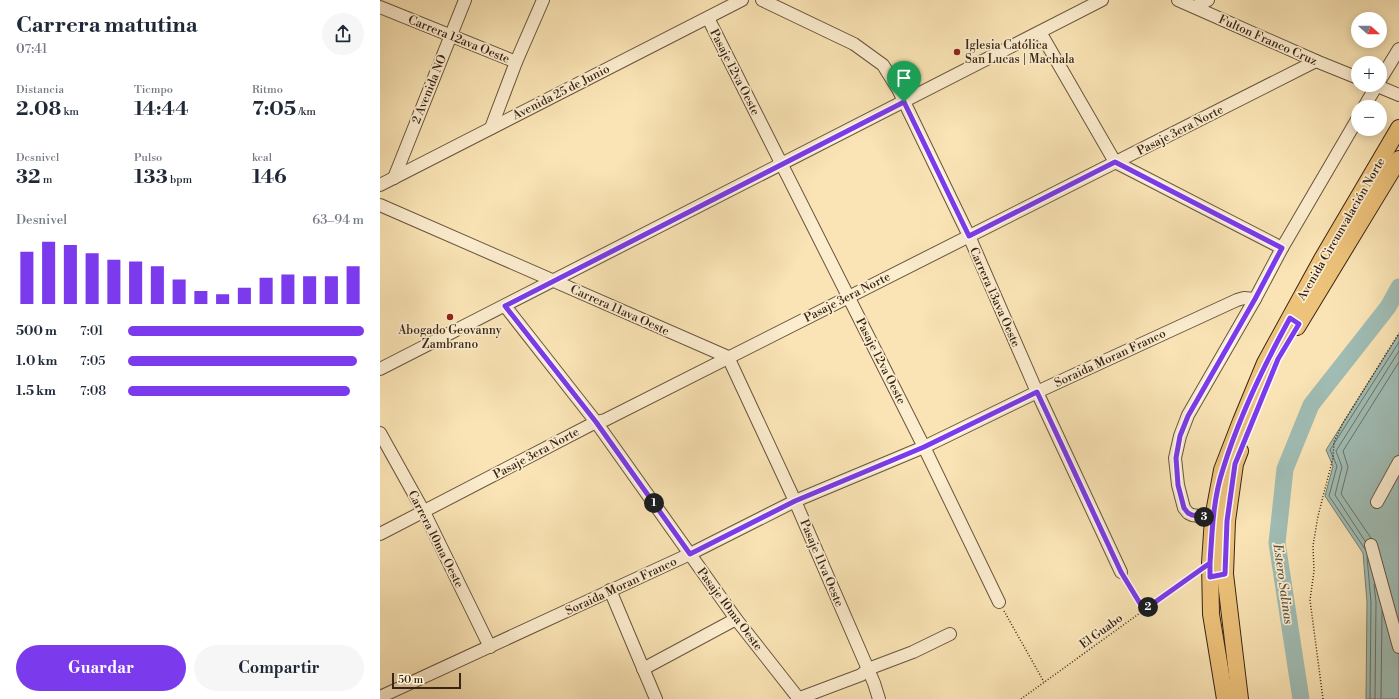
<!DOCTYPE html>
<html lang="es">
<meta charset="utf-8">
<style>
:root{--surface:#fff;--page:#f6f6f7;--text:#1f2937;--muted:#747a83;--accent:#7c3aed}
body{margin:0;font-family:"Libre Bodoni",serif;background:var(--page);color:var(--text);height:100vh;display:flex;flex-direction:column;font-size:15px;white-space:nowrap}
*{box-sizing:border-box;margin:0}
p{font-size:13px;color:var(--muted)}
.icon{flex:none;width:22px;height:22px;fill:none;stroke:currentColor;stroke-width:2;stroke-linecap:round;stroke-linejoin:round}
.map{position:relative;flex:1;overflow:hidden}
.sheet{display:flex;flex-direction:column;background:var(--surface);width:380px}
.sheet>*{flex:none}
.needle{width:26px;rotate:111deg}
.fabs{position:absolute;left:971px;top:12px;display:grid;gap:8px}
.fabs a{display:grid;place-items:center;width:36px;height:36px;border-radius:50%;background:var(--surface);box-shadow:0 2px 10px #0003;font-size:20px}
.scale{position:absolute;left:12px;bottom:10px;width:69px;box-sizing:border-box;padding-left:4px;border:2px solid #382515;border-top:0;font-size:11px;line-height:14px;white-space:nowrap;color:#382515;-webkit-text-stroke:3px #fcedcf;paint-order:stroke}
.pin{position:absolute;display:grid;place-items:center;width:34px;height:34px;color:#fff;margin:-41px -17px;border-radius:50% 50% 50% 0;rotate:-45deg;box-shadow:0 0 4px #0007}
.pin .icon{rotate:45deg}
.km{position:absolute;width:20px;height:20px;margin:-10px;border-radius:50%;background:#222;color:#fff;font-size:11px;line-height:20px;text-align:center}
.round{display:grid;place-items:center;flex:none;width:42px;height:42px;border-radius:21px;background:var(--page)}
.headline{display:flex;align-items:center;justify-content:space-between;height:68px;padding:0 16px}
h1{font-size:22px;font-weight:700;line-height:30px}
.metrics{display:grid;grid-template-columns:repeat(3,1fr);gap:6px;height:68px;padding:4px 16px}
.metrics div{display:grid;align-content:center}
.metrics b{font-size:20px;font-weight:700}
.metrics small{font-size:11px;font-weight:400}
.metrics p{font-size:11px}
.chart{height:112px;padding:8px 16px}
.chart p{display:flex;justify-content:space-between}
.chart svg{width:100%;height:72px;margin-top:4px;stroke:var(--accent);stroke-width:6}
.button{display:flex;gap:8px;margin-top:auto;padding:8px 16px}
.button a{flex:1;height:46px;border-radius:24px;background:var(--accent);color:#fff;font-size:16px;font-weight:700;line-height:46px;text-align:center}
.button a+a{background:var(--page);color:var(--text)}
ul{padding:0 16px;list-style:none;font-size:13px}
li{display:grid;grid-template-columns:64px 48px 1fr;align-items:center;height:30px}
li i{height:10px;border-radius:5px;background:var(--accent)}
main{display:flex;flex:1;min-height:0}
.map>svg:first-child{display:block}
.water{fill:#a0bdb5;stroke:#768075}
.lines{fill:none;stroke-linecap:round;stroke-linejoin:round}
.shore{stroke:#6c7165;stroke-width:1}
.river{stroke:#a0bdb5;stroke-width:17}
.minor-casing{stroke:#68553d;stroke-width:14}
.major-casing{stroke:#382515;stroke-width:18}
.path{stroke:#382515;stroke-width:1.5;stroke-dasharray:1 2;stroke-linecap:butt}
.minor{stroke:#fcedcf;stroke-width:12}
.major{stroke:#edc27a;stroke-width:16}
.route-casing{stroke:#fff;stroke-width:8}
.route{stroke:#7c3aed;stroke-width:5}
.poi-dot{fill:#8f2418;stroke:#fcedcf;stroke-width:1.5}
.labels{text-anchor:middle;stroke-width:3.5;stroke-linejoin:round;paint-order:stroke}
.street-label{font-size:12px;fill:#382515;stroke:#fcedcf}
.poi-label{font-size:12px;fill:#382515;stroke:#fcedcf;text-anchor:start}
.water-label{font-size:13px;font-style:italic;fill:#575345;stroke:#fcedcf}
</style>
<main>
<section class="sheet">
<div class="headline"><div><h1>Carrera matutina</h1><p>07:41</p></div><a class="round"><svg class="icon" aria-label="share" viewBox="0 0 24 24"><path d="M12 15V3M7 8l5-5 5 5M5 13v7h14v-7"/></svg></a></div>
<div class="metrics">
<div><p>Distancia</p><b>2.08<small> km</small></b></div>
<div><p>Tiempo</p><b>14:44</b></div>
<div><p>Ritmo</p><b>7:05<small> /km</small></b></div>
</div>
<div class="metrics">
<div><p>Desnivel</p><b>32<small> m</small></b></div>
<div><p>Pulso</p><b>133<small> bpm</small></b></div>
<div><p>kcal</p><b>146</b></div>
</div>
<div class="chart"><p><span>Desnivel</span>63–94 m</p>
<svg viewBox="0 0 160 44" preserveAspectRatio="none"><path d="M5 44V12M15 44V6M25 44V8M35 44V13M45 44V17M55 44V18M65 44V21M75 44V29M85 44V36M95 44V38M105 44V34M115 44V28M125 44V26M135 44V27M145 44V27M155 44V21"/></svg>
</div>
<ul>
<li><b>500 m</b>7:01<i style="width:100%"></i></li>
<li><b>1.0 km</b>7:05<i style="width:97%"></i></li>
<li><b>1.5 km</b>7:08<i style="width:94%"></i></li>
</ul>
<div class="button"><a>Guardar</a><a>Compartir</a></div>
</section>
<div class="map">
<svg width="1019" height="699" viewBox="0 0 1019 699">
<rect width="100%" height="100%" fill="#fae4b5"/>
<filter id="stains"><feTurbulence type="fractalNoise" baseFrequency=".005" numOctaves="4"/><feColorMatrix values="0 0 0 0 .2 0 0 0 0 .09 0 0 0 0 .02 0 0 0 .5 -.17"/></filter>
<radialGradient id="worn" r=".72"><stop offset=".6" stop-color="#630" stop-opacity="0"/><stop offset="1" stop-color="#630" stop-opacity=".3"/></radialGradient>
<polygon class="water" points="1019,334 1019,699 986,699 987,602 983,553 945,496 953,466 946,450"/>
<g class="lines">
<g class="shore">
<polyline points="991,538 961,494 968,467 963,451 1019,362"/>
<polyline points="985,541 955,495 962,467 956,451 1019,351"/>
<polyline points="985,549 949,496 957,466 950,450 1019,342"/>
<polyline points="987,557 991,602 990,699"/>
<polyline points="994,584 996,602 995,699"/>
<polyline points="1001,699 1002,611"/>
</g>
<polyline class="river" points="921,699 897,543 905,469 931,405 1008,307 1019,287"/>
<g class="minor-casing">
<g id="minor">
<polyline points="382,0 474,44 503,65 518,89 589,236 657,392 741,572"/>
<polyline points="798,0 936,61 978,78"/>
<polyline points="0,7 136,62"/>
<polyline points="815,7 828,0"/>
<polyline points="328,18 544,447 619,602"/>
<polyline points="660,32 735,162 902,248"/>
<polyline points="1000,80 1019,49"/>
<polyline points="995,85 1019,95"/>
<polyline points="984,107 997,85"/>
<polyline points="111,128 136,62 163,0"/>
<polyline points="14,178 85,0"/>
<polyline points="0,185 362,0"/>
<polyline points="0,205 348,357 415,501 494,683 499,699"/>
<polyline points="125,306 216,422 356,619 419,699"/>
<polyline points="0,369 722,0"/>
<polyline points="0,433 44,512 110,647"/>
<polyline points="997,502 1019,462"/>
<polyline points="833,518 812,515 808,513 804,508 798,485 795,458 800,436 808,415 875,299 902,248 978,118"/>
<polyline points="0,534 216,422 225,420 936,61"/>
<polyline points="991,545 1019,647"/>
<polyline points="230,590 276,699"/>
<polyline points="263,669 356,619"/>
<polyline points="0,697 310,554 415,501 544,447 657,392 857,300 864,298 875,299"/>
<polyline points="417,699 481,675 488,669 533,652 570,634"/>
</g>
</g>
<g class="major-casing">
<g id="major">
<polyline points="917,327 1019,159"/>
<polyline points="845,699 831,614 830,563 833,518 842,470 861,421 885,363 942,259 1019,128"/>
<polyline points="860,699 845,574 847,521 855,464 860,451"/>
</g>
</g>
<g class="path">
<polyline points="746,581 764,610"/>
<polyline points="624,611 664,682"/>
<polyline points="641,699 818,571"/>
<polyline points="943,699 930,600 934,571 933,546 938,516 953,458 954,442 963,423 1019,333"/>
</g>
<use href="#minor" class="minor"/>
<use href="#major" class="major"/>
</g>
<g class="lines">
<g class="route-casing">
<path id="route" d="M524,102l-399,204 91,116 94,132 105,-53 129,-54 113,-55 84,180 23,38 66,-47c2,-31 3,-64 13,-94 16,-52 40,-102 67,-151l9,6 -21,35 -43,105 -8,57 -2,53 -15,3v-14l3,-45 -21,-3 -4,-2 -4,-5 -6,-23 -2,-27 4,-22 8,-20 67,-117 27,-51 -167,-86 -146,74 -65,-134"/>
</g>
<use href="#route" class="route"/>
</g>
<g class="poi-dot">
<circle cx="577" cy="52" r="4"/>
<circle cx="70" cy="317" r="4"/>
</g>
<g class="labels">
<g class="street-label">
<text transform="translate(79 39) rotate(22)" y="4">Carrera 12ava Oeste</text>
<text transform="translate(888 40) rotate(24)" y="4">Fulton Franco Cruz</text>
<text transform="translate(355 72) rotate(63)" y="4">Pasaje 12va Oeste</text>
<text transform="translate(49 89) rotate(-68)" y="4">2 Avenida NO</text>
<text transform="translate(181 92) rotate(-27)" y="4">Avenida 25 de Junio</text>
<text transform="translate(800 130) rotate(-27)" y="4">Pasaje 3era Norte</text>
<text transform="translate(961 229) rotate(-60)" y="4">Avenida Circunvalación Norte</text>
<text transform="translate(467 297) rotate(-27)" y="4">Pasaje 3era Norte</text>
<text transform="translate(615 297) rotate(66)" y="4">Carrera 13ava Oeste</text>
<text transform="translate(240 310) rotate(24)" y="4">Carrera 11ava Oeste</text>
<text transform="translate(730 358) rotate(-25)" y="4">Soraida Moran Franco</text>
<text transform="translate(501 361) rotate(63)" y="4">Pasaje 12va Oeste</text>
<text transform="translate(156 453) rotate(-28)" y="4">Pasaje 3era Norte</text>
<text transform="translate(56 539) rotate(63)" y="4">Carrera 10ma Oeste</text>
<text transform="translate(442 563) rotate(67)" y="4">Pasaje 11va Oeste</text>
<text transform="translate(241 586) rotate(-25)" y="4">Soraida Moran Franco</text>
<text transform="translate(350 609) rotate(53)" y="4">Pasaje 10ma Oeste</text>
<text transform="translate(721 631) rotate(-36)" y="4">El Guabo</text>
</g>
<g class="poi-label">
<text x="585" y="49">Iglesia Católica<tspan x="585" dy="14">San Lucas | Machala</tspan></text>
<text x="70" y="334" text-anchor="middle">Abogado Geovanny<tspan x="70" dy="14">Zambrano</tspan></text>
</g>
<g class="water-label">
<text transform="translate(904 584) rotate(82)" y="5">Estero Salinas</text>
</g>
</g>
<rect width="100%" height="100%" filter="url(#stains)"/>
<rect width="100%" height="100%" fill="url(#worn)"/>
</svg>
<div class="fabs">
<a><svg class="needle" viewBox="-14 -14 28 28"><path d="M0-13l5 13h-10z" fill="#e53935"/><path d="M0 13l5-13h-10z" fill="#747a83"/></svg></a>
<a>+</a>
<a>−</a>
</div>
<div class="scale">50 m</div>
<div class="pin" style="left:524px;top:102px;background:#1e9e55"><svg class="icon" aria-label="arrive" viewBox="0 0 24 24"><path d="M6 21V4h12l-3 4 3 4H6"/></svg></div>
<b class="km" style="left:274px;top:503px">1</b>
<b class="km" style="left:768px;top:607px">2</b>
<b class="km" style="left:824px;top:517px">3</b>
</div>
</main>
